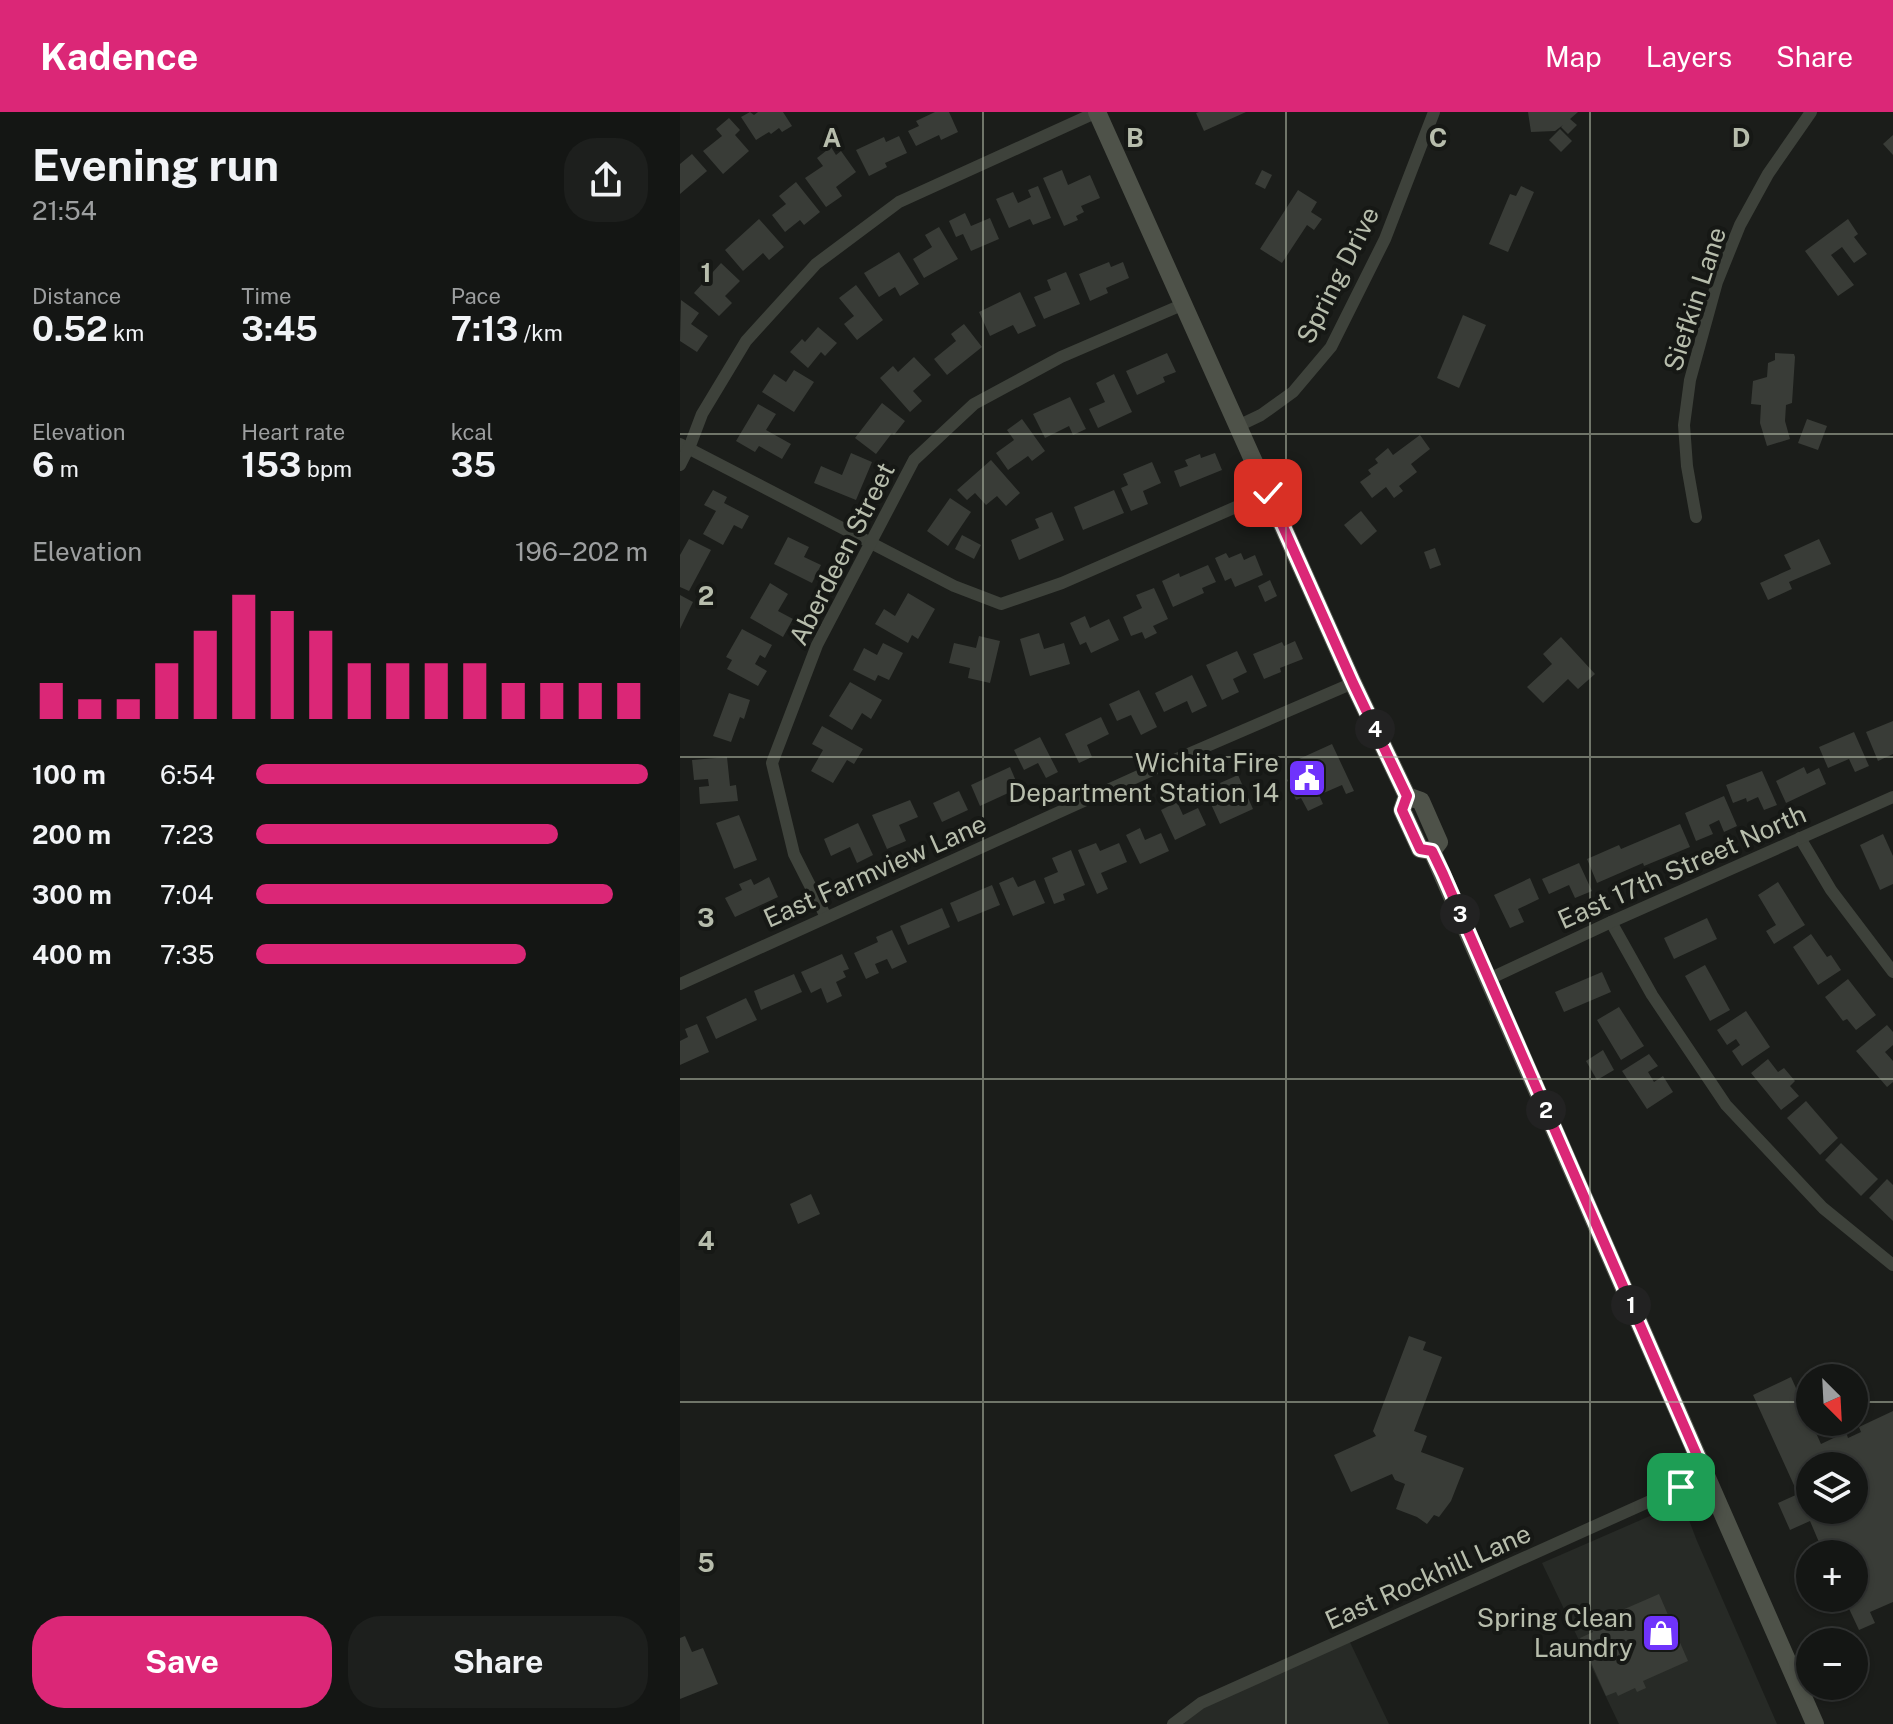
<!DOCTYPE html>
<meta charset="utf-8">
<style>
:root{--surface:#141614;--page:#1d1f1d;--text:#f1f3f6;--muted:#9d9fa0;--line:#333534;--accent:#db2777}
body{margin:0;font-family:"Public Sans",sans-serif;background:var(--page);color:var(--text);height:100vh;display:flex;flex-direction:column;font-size:30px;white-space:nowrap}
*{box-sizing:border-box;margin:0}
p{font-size:26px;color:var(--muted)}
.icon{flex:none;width:44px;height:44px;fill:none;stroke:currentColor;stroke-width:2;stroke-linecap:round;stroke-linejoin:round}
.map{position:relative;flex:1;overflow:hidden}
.side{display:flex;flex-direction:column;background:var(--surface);width:680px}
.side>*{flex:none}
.needle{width:52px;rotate:156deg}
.fabs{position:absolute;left:1116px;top:1252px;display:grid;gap:16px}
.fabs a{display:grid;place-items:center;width:72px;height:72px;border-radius:50%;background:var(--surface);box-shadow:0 2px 6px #0004,0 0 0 2px var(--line);font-size:40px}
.pin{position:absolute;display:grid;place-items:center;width:68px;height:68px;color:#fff;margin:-34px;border-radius:16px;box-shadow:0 4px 12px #0006}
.km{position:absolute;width:40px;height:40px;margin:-20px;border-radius:50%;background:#222;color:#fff;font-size:22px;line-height:40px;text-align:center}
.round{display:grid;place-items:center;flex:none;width:84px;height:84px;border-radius:32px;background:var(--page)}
.headline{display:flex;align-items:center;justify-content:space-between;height:136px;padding:0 32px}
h1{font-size:44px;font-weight:700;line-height:60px}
.metrics{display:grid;grid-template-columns:repeat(3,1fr);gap:12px;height:136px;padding:8px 32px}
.metrics div{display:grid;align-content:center}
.metrics b{font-size:34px;font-weight:700}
.metrics small{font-size:22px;font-weight:400}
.metrics p{font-size:22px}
.chart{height:224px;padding:16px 32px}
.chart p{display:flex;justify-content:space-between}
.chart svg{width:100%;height:144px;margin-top:8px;stroke:var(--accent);stroke-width:6}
.primary-button{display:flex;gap:16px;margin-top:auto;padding:16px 32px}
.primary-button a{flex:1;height:92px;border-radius:32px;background:var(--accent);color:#fff;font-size:32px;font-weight:700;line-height:92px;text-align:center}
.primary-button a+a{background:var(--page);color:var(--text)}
ul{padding:0 32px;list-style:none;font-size:26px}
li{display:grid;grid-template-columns:128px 96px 1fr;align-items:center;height:60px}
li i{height:20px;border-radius:10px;background:var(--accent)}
header{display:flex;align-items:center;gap:48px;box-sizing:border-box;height:112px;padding:0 40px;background:var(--accent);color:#fff}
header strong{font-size:38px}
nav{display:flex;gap:44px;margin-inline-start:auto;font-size:28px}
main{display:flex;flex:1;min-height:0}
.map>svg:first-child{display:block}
.built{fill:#272a26}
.building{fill:#393c37;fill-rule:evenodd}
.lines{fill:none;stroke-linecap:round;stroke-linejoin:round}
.minor{stroke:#3e423b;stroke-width:12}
.secondary{stroke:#4e5249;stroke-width:18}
.route-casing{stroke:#fff;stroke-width:16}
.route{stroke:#db2777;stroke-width:10}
.grid{fill:none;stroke:#b7bdac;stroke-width:2;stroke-opacity:0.55}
.labels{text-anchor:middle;stroke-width:8;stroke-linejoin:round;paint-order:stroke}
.street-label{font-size:26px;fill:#b7bdac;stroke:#161815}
.poi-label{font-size:26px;fill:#b7bdac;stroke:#161815;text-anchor:end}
.grid-label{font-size:26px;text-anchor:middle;font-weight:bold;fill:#b7bdac;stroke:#161815;stroke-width:8;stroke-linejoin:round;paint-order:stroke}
</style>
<header>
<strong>Kadence</strong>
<nav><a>Map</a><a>Layers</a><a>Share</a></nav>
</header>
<main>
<section class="side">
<div class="headline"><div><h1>Evening run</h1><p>21:54</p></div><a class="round"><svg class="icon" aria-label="share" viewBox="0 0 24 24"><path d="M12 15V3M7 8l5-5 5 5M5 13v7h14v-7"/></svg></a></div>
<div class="metrics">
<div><p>Distance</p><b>0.52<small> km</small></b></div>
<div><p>Time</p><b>3:45</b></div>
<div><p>Pace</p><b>7:13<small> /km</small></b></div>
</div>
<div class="metrics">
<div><p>Elevation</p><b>6<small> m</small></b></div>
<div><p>Heart rate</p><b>153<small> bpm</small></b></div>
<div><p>kcal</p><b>35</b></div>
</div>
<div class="chart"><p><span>Elevation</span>196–202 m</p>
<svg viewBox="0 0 160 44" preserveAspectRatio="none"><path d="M5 44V33M15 44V38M25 44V38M35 44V27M45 44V17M55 44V6M65 44V11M75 44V17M85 44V27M95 44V27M105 44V27M115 44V27M125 44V33M135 44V33M145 44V33M155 44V33"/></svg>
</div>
<ul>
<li><b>100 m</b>6:54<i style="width:100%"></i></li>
<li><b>200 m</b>7:23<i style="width:77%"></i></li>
<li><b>300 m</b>7:04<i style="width:91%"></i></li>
<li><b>400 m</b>7:35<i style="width:69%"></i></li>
</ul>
<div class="primary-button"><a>Save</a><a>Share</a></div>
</section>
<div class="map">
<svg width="1213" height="1612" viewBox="0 0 1213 1612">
<rect width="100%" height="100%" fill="#1b1d1a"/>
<g class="built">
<polygon points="1002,1390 1017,1429 1097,1612 939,1612 862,1451"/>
<polygon points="667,1524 709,1612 503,1612 521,1591"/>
</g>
<g class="building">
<polygon points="70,0 74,3 78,0 103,0 112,14 102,20 99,16 91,22 89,20 76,28 61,5"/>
<polygon points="255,0 269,0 278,20 261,28 259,23 236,34 228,19 239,14 236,9"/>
<polygon points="519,0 566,0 524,19 516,1"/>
<polygon points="848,0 898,0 890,7 897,13 888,22 881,15 883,13 875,19 851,20"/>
<polygon points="49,6 60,18 55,23 69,39 43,62 23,39 42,24 36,17"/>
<polygon points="880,17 892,29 881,40 869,28"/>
<polygon points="1213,23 1213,43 1203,32"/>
<polygon points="219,24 227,41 205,51 207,55 189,64 176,38 204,25 206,30"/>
<polygon points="151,35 156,43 161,39 176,60 156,75 162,84 146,95 125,66 143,54 137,46"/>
<polygon points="12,42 27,59 0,82 0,52"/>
<polygon points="382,58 388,73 410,63 420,86 401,94 404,100 396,104 398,108 384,114 363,66"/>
<polygon points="582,58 592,63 585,77 575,72"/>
<polygon points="116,70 140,100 124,113 120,108 105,120 92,103 106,92 99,84"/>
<polygon points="358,74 371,106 353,113 350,107 329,116 316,87 333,80 338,91 351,85 348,78"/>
<polygon points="841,74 854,80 828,140 809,132 830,82 836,84"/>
<polygon points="618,78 637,90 631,100 642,107 634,118 627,113 602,151 580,137"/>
<polygon points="285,101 291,114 310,106 319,127 291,139 283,122 276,125 269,109"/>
<polygon points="79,107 104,135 89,148 83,141 63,159 45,138"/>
<polygon points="1168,107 1178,122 1174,125 1187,142 1174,151 1162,135 1151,143 1174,173 1158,184 1125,139"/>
<polygon points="259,115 278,147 244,166 233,147 252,135 245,123"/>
<polygon points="219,140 239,172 220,184 215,175 199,185 184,161"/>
<polygon points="429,150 431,155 443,150 449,166 426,176 428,181 410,189 399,162"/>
<polygon points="41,151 60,169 45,184 52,191 39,204 14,181"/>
<polygon points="386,160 400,192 364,207 354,185 371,178 367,168"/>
<polygon points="176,173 203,208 177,228 164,212 174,204 159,186"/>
<polygon points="340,180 356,214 338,222 333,213 310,224 299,200"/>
<polygon points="1,188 19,201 11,212 28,224 17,240 0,229"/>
<polygon points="783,203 806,213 779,276 757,266"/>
<polygon points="284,212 302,235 267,263 254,247 276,229 271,222"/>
<polygon points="138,215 157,231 145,244 141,240 128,256 110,240 122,227 125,230"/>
<polygon points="487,241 496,260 483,265 485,270 457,283 446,259"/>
<polygon points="1095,241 1114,242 1115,245 1112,291 1106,293 1105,309 1110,327 1087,334 1080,311 1081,293 1071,292 1073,269 1087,265 1088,251 1095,248"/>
<polygon points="234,245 251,263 233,279 242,289 230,300 200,266 213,254 218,260"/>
<polygon points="114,258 134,270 114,300 82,280 94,262 106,270"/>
<polygon points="434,262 452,300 418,316 409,297 425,290 416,271"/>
<polygon points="390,285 406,317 393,323 389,314 365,326 353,302"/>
<polygon points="202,291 225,309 214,323 212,321 196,342 175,326"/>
<polygon points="78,292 96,302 86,318 111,332 102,347 79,334 75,340 56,329"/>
<polygon points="342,307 365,339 352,349 348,344 328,358 316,341 334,328 327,318"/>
<polygon points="1127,307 1147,314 1138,338 1118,331"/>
<polygon points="740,323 750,337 731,352 737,360 719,374 723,379 714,386 706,375 692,386 680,370 691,362 688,358 698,351 695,347 708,336 713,343"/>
<polygon points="171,341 192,350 176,388 134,371 141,354 162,363"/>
<polygon points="535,341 542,358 500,375 494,359 508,354 505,348 520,342 521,346"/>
<polygon points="311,348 340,381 326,394 317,384 306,393 295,381 287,388 277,378"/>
<polygon points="472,350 481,371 463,379 468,392 451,399 441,376 448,373 443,362"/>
<polygon points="33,378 47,385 44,391 69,404 62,417 54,413 43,433 23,422 36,399 24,393"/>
<polygon points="434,378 444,401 403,418 394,395"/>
<polygon points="270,386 291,400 268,434 247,419"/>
<polygon points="681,399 697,419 681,433 664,413"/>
<polygon points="372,400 384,428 339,448 331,428 359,416 355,407"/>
<polygon points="282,423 301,433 294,447 275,437"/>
<polygon points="108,425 129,435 124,445 141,453 132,471 94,452"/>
<polygon points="9,427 31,438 9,479 0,475 0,443"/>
<polygon points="1139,427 1151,452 1109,470 1112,477 1088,488 1080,471 1111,457 1104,443"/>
<polygon points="755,436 761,453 750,457 744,440"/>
<polygon points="546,441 549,446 561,441 564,448 575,443 583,463 555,475 551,466 545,469 535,446"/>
<polygon points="528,453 536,470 522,476 524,481 493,495 482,469 499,461 500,465"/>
<polygon points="590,468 597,484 585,490 578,474"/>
<polygon points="90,471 108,482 98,499 113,507 103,525 70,506"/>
<polygon points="474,476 488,507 473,514 477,521 465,527 462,520 451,524 443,505 462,496 456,483"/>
<polygon points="228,481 255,497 238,527 232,523 228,531 195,512 204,497 215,504"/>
<polygon points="0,483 13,490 0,517"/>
<polygon points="405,504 410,516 429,507 439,528 411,541 406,530 400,533 390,511"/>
<polygon points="62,517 92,533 85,546 80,543 75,552 87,559 78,574 47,557 52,548 46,545"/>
<polygon points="359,521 364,537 384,531 390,552 350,564 340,527"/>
<polygon points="299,524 320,529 310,571 288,566 290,556 269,551 274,531 296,536"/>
<polygon points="881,525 915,562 898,577 888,567 863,591 847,575 872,552 863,542"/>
<polygon points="615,529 623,547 600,556 601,560 584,567 573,542 602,530 604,534"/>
<polygon points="203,531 223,541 209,568 198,563 195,569 173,558 184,536 197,543"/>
<polygon points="557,539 567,560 553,567 559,580 542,588 526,553"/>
<polygon points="512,563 527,594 512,601 507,589 484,600 475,581"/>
<polygon points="170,570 202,588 191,607 182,601 172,618 149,604"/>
<polygon points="459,578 477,615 461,623 451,603 437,609 429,592"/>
<polygon points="49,581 70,588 64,607 60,605 51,630 33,624"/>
<polygon points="421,605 429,622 407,633 412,645 399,651 385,622"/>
<polygon points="1213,609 1213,642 1198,649 1186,620"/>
<polygon points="142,614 183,637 174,652 167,648 153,671 131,659 143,638 132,632"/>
<polygon points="1174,620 1189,654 1175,660 1169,647 1148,656 1139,635"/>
<polygon points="360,625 378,660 366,666 358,651 344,658 334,638"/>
<polygon points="652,632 674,679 666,682 662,673 639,683 643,692 628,699 621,686 616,688 607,668 612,665 609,657 621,652 619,647"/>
<polygon points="47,645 50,674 56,673 58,689 20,692 19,675 29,674 28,667 14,668 12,648"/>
<polygon points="330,655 339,676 300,694 291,673"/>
<polygon points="1124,655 1127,662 1139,656 1146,672 1106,691 1096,669"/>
<polygon points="1082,659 1097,693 1084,698 1078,685 1067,690 1066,686 1053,691 1046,673"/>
<polygon points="558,663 573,697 540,712 531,692 546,685 540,671"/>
<polygon points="279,679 288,698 262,710 253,691"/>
<polygon points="1044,684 1057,714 1044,720 1039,708 1029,713 1033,722 1016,729 1005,701"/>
<polygon points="230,688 238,705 219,713 226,729 207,737 192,703"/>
<polygon points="497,690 503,703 518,696 526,713 495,728 481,698"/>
<polygon points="59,703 77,748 54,757 36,711"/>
<polygon points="178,711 193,743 177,751 170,735 151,744 144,727"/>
<polygon points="1000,712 1010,735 964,754 963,751 917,771 907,747 939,733 941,737"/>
<polygon points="460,716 465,728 481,721 489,739 460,752 446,723"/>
<polygon points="1203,722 1213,744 1213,772 1200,778 1180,733"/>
<polygon points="416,731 420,739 439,731 447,750 421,761 428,777 417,782 398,738"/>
<polygon points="391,738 405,773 383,782 385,788 374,792 364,766 378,760 372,746"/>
<polygon points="899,751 912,779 895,786 889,773 869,782 862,767"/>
<polygon points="89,765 98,785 55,805 45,786 62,778 59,772 71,767 74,773"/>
<polygon points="333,765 338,775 355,768 365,791 333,804 319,771"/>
<polygon points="850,766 859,787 838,797 844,810 830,816 814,783"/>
<polygon points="1098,770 1125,813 1094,832 1086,819 1096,813 1078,783"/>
<polygon points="312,773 320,793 278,810 270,791"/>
<polygon points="262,796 270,815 228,833 220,814"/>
<polygon points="1027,806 1037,827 994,847 984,826"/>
<polygon points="212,818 227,850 212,857 207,847 195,852 199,861 186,867 174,841 198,830 196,825"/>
<polygon points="1131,822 1147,845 1151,843 1161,858 1138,873 1113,835"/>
<polygon points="162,842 169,857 163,859 166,865 156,870 162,884 147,891 141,876 131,881 121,860"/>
<polygon points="1025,853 1050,898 1030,909 1005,864"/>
<polygon points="922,860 931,880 884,900 875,880"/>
<polygon points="114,862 122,880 81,898 74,879"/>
<polygon points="1168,867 1196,903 1176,918 1167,907 1163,909 1145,885"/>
<polygon points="66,886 77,908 36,927 26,905"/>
<polygon points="939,895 964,934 941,948 917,908"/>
<polygon points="1066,899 1090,935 1062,954 1052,939 1060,933 1056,927 1047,933 1037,918"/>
<polygon points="17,912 29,940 0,953 0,929 8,925 5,917"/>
<polygon points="1207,913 1213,920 1213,933 1205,940 1213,949 1213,970 1207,975 1176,939"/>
<polygon points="923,938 934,958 917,968 906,949"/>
<polygon points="969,942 978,954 968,960 974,970 983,964 993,980 967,997 942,959"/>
<polygon points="1088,947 1098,960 1104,956 1115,969 1110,974 1119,984 1101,998 1071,961"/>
<polygon points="1126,989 1158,1026 1140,1043 1107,1006"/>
<polygon points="1161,1031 1198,1067 1181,1084 1145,1048"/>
<polygon points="1207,1067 1213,1073 1213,1109 1189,1086"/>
<polygon points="131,1082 140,1102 118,1112 110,1092"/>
<polygon points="729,1224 746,1230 743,1238 762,1245 734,1319 747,1324 741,1340 784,1356 771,1389 759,1405 754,1403 747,1412 737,1405 716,1397 725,1372 715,1368 712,1362 671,1380 654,1343 696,1324 693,1319"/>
<path d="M1111,1265l30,67 25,-12 2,6 13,-6 -2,-5 34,-16v191l-23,10 5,11 -16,7 -15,-32h10v-44h-30l-14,-33 -20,9 -12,-27 20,-9 -45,-99zM1130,1354h44v44h-44z"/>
<polygon points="979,1482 1008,1549 963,1569 966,1576 957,1580 955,1576 938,1584 936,1580 926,1584 900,1526 913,1520 910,1512"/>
<polygon points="5,1524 12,1540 23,1536 38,1572 0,1587 0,1526"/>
</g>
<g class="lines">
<g class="minor">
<polyline points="558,314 581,303 613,280 651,235 705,127 754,0"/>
<polyline points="0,332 274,474 321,492 382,471 588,381"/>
<polyline points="0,353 11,331 22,302 66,229 136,152 219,90 417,0"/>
<polyline points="1016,405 1007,354 1004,313 1010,268 1037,170 1060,113 1088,62 1131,0"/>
<polyline points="1120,726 1151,778 1213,860"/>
<polyline points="146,805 114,742 92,651 137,533 234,348 294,292 381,245 504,192"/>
<polyline points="931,810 972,883 1046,993 1143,1096 1213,1153"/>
<polyline points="809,867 931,810 1213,685"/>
<polyline points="0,872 483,653 673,571"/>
<polyline points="493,1612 521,1591 1026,1364"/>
</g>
<g class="secondary">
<polyline points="417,0 673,571 727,684 741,689 759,730 752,739"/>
<polyline points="727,684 722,698 740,737 752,739"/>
<polyline points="752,739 1135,1612"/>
</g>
</g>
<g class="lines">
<g class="route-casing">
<polyline id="route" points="588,381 673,571 727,684 722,698 740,737 752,739 763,762 1026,1364 1001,1375"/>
</g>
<use href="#route" class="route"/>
</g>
<path class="grid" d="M303,0v1612M606,0v1612M910,0v1612M0,322h1213M0,645h1213M0,967h1213M0,1290h1130M1174,1290h39"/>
<defs>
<g id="civic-square" transform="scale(2)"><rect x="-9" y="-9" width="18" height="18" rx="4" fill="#6f33fc" stroke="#161815"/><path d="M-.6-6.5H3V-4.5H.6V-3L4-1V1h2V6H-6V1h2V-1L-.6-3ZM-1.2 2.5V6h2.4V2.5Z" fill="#fff"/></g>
<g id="shop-square" transform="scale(2)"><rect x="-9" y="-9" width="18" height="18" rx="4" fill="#6f33fc" stroke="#161815"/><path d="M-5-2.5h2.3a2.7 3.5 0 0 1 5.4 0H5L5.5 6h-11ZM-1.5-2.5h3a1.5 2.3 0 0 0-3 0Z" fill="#fff"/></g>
</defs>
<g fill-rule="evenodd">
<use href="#civic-square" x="627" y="666"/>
<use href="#shop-square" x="981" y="1521"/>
</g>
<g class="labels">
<g class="street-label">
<text transform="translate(658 163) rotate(-63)" y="9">Spring Drive</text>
<text transform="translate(1015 187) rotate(-72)" y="9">Siefkin Lane</text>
<text transform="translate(162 442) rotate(-63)" y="9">Aberdeen Street</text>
<text transform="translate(1002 755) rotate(-24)" y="9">East 17th Street North</text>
<text transform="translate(195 759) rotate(-24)" y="9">East Farmview Lane</text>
<text transform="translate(748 1465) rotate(-24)" y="9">East Rockhill Lane</text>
</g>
<g class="poi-label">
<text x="599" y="660">Wichita Fire<tspan x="599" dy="30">Department Station 14</tspan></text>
<text x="953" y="1515">Spring Clean<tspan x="953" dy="30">Laundry</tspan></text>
</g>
</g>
<g class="grid-label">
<text x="152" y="35">A</text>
<text x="455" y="35">B</text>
<text x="758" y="35">C</text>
<text x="1061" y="35">D</text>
<text x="26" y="170">1</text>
<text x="26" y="493">2</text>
<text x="26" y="815">3</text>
<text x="26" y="1138">4</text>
<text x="26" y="1460">5</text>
</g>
</svg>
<div class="fabs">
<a><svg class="needle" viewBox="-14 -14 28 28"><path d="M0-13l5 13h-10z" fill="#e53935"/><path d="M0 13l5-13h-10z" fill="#9d9fa0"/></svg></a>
<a><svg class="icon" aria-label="layers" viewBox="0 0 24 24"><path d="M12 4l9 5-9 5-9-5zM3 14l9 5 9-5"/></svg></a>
<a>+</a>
<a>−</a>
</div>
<div class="pin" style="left:1001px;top:1375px;background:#1e9e55"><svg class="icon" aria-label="arrive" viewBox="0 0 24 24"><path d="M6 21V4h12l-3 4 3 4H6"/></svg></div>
<div class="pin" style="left:588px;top:381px;background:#d93025"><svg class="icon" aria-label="check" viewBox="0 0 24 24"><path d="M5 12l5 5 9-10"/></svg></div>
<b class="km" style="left:951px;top:1193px">1</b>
<b class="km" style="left:866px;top:998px">2</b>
<b class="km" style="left:780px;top:802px">3</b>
<b class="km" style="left:695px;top:617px">4</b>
</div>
</main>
